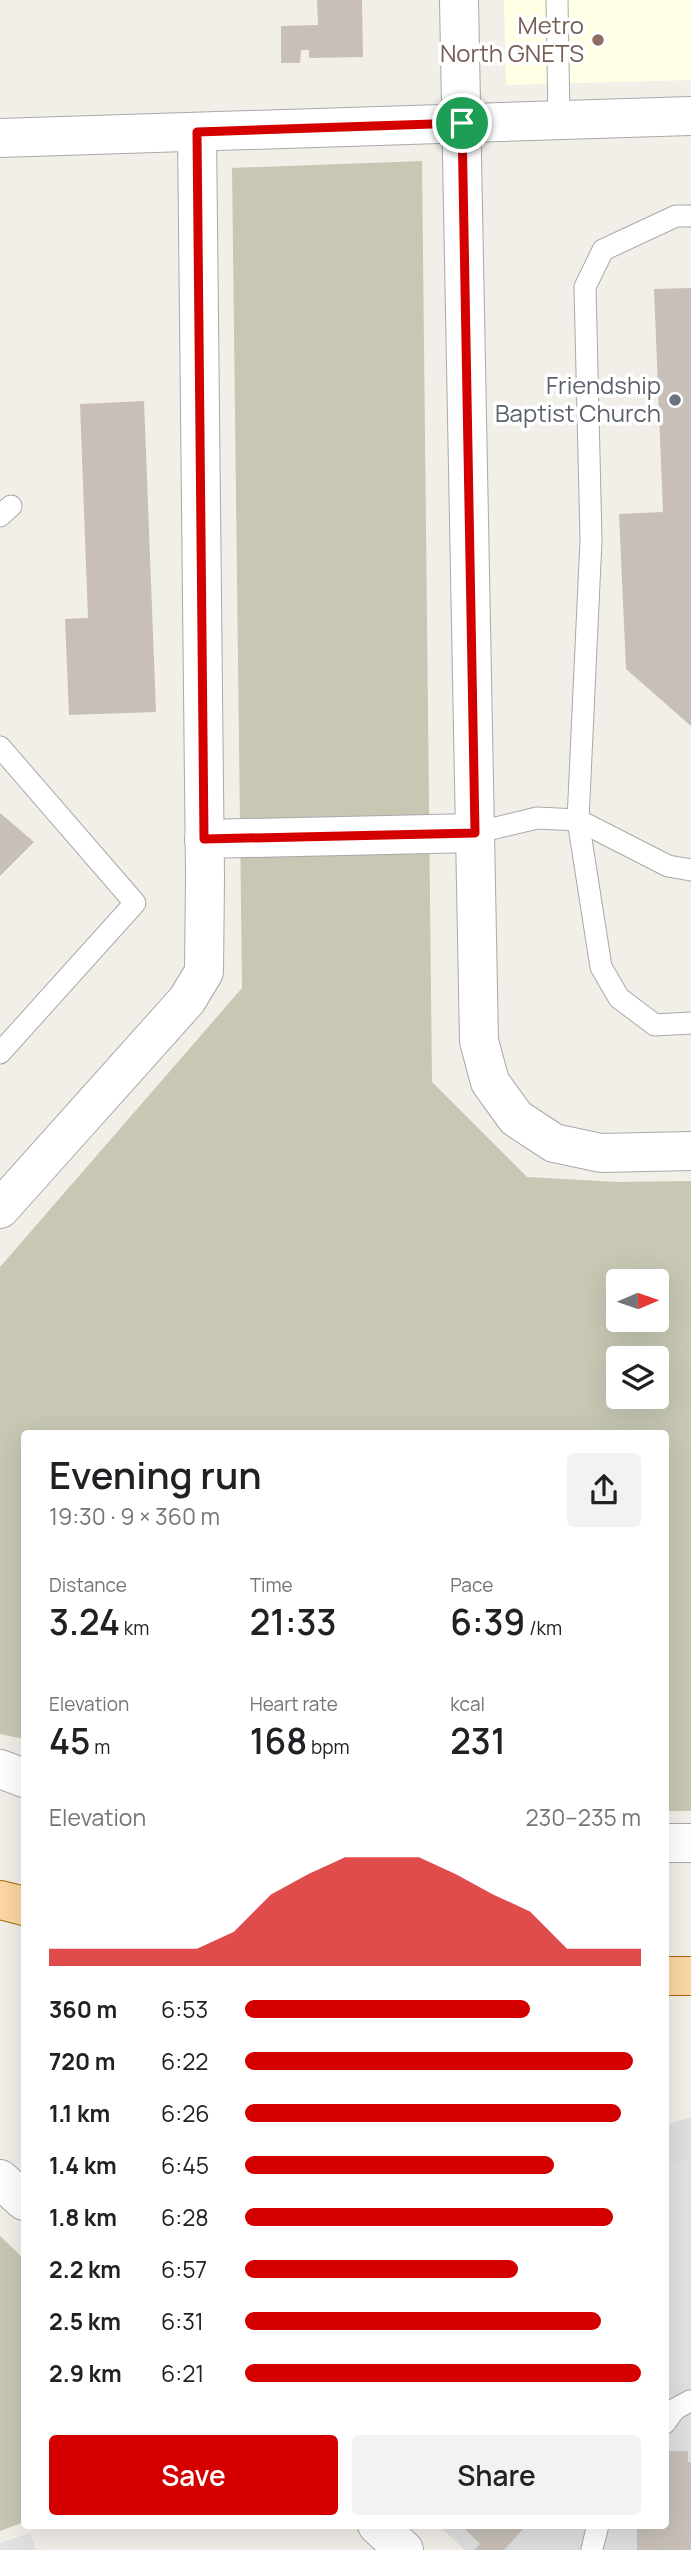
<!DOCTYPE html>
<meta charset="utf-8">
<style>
:root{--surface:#fff;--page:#f2f2f2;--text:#202124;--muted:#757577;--accent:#d40000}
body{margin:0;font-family:Manrope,sans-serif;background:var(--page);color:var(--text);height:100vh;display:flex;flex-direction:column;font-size:26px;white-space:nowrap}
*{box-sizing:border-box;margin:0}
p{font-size:23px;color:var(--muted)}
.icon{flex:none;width:38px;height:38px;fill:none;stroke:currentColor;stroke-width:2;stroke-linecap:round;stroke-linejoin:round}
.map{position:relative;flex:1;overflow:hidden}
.drawer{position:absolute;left:21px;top:1430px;width:648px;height:1099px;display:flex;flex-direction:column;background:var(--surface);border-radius:7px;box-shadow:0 7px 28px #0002}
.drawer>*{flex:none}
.needle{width:46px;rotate:88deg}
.buttons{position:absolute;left:606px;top:1269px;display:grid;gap:14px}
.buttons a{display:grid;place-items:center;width:63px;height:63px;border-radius:7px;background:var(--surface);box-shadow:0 7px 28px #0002;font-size:35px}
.pin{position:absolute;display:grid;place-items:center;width:60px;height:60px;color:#fff;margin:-30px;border:4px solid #fff;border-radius:50%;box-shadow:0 2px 7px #0007}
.round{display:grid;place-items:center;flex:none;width:74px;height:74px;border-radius:7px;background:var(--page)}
.overview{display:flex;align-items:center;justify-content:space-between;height:119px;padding:0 28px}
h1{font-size:38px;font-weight:600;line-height:52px}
.figures{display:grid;grid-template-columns:repeat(3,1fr);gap:10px;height:119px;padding:7px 28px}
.figures div{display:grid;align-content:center}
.figures b{font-size:35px;font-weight:600}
.figures small{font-size:19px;font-weight:400}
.figures p{font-size:19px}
.chart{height:196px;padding:14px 28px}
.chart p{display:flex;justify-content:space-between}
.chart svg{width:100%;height:126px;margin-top:7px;fill:var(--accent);opacity:.7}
.action{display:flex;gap:14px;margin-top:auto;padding:14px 28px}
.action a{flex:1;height:80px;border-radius:7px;background:var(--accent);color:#fff;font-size:28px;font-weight:600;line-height:80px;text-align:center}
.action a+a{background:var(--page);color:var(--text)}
ul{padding:0 28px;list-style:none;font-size:23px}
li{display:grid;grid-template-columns:112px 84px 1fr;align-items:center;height:52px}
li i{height:18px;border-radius:9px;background:var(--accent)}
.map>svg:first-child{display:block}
.residential{fill:#e0dfdf}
.education{fill:#ffffe5}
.construction{fill:#c7c7b4;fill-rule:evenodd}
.parking{fill:#e2e2e2}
.building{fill:#c7bfb8}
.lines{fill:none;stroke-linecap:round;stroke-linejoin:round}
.lane-casing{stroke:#a9a9a9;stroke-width:23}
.street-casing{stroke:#a9a9a9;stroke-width:40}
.primary-casing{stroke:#a06b00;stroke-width:40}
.lane{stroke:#fff;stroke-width:21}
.street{stroke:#fff;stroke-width:38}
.primary{stroke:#fcd6a4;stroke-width:38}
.route-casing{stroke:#fff;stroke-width:14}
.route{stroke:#d40000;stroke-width:9}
.education-dot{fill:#8d6e63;stroke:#fff;stroke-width:2.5}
.worship-dot{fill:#6b7280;stroke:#fff;stroke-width:2.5}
.labels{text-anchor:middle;stroke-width:7;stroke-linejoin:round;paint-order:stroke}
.education-label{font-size:24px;fill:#785e54;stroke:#fff;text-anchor:end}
.worship-label{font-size:24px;fill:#5b616d;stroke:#fff;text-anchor:end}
</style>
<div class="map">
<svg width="691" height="2550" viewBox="0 0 691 2550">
<rect width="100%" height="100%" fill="#f2efe9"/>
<polygon class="residential" points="691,2117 691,2550 465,2550 438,2525 665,2525 665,2125"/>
<polygon class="education" points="504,0 691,0 691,80 506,85"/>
<g class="construction">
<path d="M422,161l10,921 95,95 90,5 74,-1v630h-26v-378h-641v306l-24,-5v-467l242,-279 -10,-820zM618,1281h38v39h-38zM618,1358h38v38h-38z"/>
<polygon points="0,2236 24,2259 24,2329 21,2330 24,2344 24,2522 0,2531"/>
</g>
<g class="parking">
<polygon points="691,2160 691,2383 665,2386 665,2164"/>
<polygon points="30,2533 36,2550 0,2550 0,2543"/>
</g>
<g class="building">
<polygon points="317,0 362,0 363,57 309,58 309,50 301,50 300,63 281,63 281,26 318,25"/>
<polygon points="691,288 691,726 626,669 619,514 663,512 654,289"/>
<polygon points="144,401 156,712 69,715 65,619 88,618 80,404"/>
<polygon points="0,813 34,842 0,876"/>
<polygon points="665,2451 688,2451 688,2462 691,2462 691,2550 637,2550 637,2525 665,2525"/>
<polygon points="461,2525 527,2525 504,2550 474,2550 480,2544"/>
</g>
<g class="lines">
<g class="lane-casing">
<g id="lane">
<polyline points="557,0 559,120"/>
<polyline points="691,216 676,216 603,250 585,287 591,540 578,820 601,967 619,998 655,1025 691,1023"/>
<polyline points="0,516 11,506"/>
<polyline points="0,747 135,903 0,1053"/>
<polyline points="475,833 537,818 578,820 668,866 691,870"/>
<polyline points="665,2423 675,2409 690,2401"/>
<polyline points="592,2549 598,2525"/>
</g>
</g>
<g class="street-casing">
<g id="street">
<polyline points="459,0 479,1041 490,1082 516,1118 554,1143 601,1153 691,1151"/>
<polyline points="0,138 691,116"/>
<polyline points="204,839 475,833"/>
<polyline points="0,1209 187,1000 204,972 205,877 197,132"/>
<polyline points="0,1769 24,1778"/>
<polyline points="665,1843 691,1843"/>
<polyline points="0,2179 24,2201"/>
<polyline points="377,2525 404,2550"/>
</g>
</g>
<g class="primary-casing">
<g id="primary">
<polyline points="0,1900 24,1906"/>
<polyline points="665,1976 691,1976"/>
</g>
</g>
<use href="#lane" class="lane"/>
<use href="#street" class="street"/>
<use href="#primary" class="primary"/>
</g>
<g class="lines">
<g class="route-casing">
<polygon id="route" points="462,123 475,833 204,839 197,132"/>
</g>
<use href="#route" class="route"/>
</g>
<circle class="education-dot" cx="598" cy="40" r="7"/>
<circle class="worship-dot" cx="675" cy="400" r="7"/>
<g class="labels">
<g class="education-label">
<text x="584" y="34">Metro<tspan x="584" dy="28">North GNETS</tspan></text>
</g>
<g class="worship-label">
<text x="661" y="394">Friendship<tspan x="661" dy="28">Baptist Church</tspan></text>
</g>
</g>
</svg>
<div class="buttons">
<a><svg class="needle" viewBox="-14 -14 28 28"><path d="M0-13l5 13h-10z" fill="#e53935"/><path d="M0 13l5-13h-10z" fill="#757577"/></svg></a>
<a><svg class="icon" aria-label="layers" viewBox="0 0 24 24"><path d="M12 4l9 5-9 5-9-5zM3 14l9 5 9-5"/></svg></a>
</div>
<div class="pin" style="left:462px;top:123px;background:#1e9e55"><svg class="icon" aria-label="arrive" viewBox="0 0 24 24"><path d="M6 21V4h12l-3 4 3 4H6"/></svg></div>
<section class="drawer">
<div class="overview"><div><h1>Evening run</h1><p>19:30 · 9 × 360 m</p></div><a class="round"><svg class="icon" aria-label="share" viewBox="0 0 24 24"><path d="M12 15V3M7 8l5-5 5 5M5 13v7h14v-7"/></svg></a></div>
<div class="figures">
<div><p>Distance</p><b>3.24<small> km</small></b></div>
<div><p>Time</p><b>21:33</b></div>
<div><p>Pace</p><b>6:39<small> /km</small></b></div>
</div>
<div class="figures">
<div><p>Elevation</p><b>45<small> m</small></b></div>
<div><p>Heart rate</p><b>168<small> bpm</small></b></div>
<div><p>kcal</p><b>231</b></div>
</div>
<div class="chart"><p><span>Elevation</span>230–235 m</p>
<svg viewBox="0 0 160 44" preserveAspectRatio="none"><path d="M0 44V38L10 38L20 38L30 38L40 38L50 32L60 19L70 12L80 6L90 6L100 6L110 12L120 19L130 25L140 38L150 38L160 38V44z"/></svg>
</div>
<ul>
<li><b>360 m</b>6:53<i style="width:72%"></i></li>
<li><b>720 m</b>6:22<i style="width:98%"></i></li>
<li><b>1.1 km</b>6:26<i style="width:95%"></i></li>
<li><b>1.4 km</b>6:45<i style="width:78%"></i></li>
<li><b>1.8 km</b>6:28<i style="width:93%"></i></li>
<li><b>2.2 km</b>6:57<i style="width:69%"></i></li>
<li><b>2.5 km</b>6:31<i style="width:90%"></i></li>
<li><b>2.9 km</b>6:21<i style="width:100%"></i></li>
</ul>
<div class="action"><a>Save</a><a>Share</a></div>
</section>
</div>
